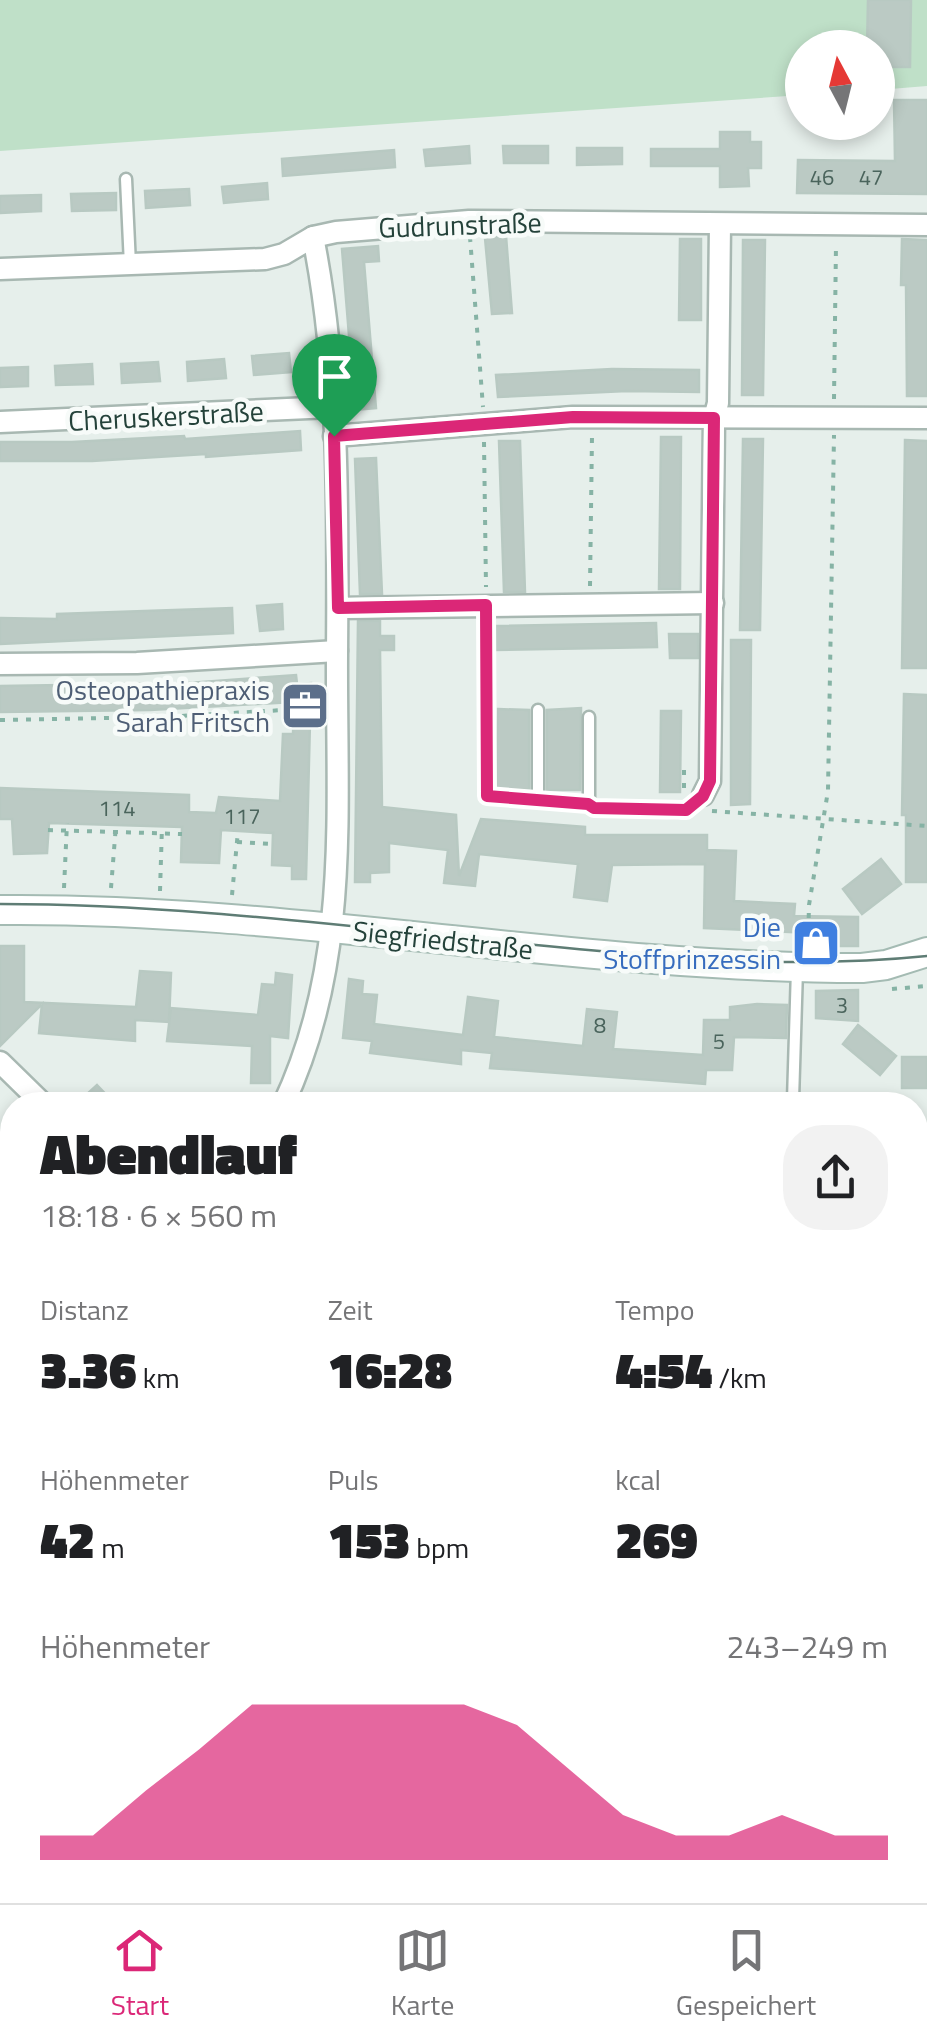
<!DOCTYPE html>
<html lang="de">
<meta charset="utf-8">
<style>
:root{--surface:#fff;--page:#f2f2f2;--text:#202124;--muted:#757577;--line:#e0e0e0;--accent:#db2777}
body{margin:0;font-family:"Titillium Web",sans-serif;background:var(--page);color:var(--text);height:100vh;display:flex;flex-direction:column;font-size:38px;white-space:nowrap}
*{box-sizing:border-box;margin:0}
p{font-size:32px;color:var(--muted)}
.icon{flex:none;width:55px;height:55px;fill:none;stroke:currentColor;stroke-width:2;stroke-linecap:round;stroke-linejoin:round}
.map{position:relative;flex:1;overflow:hidden}
.drawer{position:absolute;left:0px;top:1092px;width:928px;height:812px;display:flex;flex-direction:column;background:var(--surface);border-radius:40px 40px 0 0;box-shadow:0 5px 15px #0003}
.drawer>*{flex:none}
.needle{width:65px;rotate:353deg}
.controls{position:absolute;left:785px;top:30px;display:grid;gap:20px}
.controls a{display:grid;place-items:center;width:110px;height:110px;border-radius:50%;background:var(--surface);box-shadow:0 5px 15px #0003;font-size:50px}
.pin{position:absolute;display:grid;place-items:center;width:85px;height:85px;color:#fff;margin:-102px -42px;border-radius:50% 50% 50% 0;rotate:-45deg;box-shadow:0 0 10px #0007}
.pin .icon{rotate:45deg}
.round{display:grid;place-items:center;flex:none;width:105px;height:105px;border-radius:40px;background:var(--page)}
.summary{display:flex;align-items:center;justify-content:space-between;height:170px;padding:0 40px}
h1{font-size:55px;font-weight:800;line-height:75px}
.figures{display:grid;grid-template-columns:repeat(3,1fr);gap:15px;height:170px;padding:10px 40px}
.figures div{display:grid;align-content:center}
.figures b{font-size:50px;font-weight:800}
.figures small{font-size:28px;font-weight:400}
.figures p{font-size:28px}
.chart{height:280px;padding:20px 40px}
.chart p{display:flex;justify-content:space-between}
.chart svg{width:100%;height:180px;margin-top:10px;fill:var(--accent);opacity:.7}
.dock{display:flex;justify-content:space-around;align-items:center;height:140px;border-top:2px solid var(--line);background:var(--surface);font-size:28px;color:var(--muted)}
.dock a{display:grid;justify-items:center;gap:5px}
.dock .active{color:var(--accent)}
.map>svg:first-child{display:block}
.built{fill:#d4dfda}
.green{fill:#bfe0c8}
.building{fill:#bbcac4;stroke:#b8c9c2;stroke-width:2.5}
.lines{fill:none;stroke-linecap:round;stroke-linejoin:round}
.lane-casing{stroke:#a8b8b2;stroke-width:15}
.street-casing{stroke:#a8b8b2;stroke-width:25}
.secondary-casing{stroke:#a4bbb3;stroke-width:32}
.path{stroke:#86b3a5;stroke-width:4;stroke-dasharray:5 8;stroke-linecap:butt}
.lane{stroke:#fff;stroke-width:10}
.street{stroke:#fff;stroke-width:20}
.secondary{stroke:#fff;stroke-width:28}
.tram{stroke:#5f7d75;stroke-width:2.5}
.route-casing{stroke:#fff;stroke-width:20}
.route{stroke:#db2777;stroke-width:12}
.labels{text-anchor:middle;stroke-width:9;stroke-linejoin:round;paint-order:stroke}
.number-label{font-size:22px;fill:#4a645c}
.street-label{font-size:28px;fill:#24423a;stroke:#f7fbf9}
.service-label{font-size:28px;fill:#4e5e75;stroke:#f7fbf9;text-anchor:end}
.shop-label{font-size:28px;fill:#366cbe;stroke:#f7fbf9;text-anchor:end}
</style>
<div class="map">
<svg width="927" height="1903" viewBox="0 0 927 1903">
<rect width="100%" height="100%" fill="#e6efeb"/>
<g class="built">
<polygon points="915,1796 927,1797 927,1903 685,1903 681,1893 915,1892"/>
<polygon points="356,1893 552,1893 555,1903 360,1903"/>
</g>
<g class="green">
<polygon points="0,0 927,0 927,86 878,90 878,48 802,48 802,95 0,151"/>
<polygon points="915,1740 927,1744 927,1797 915,1796"/>
<polygon points="12,1874 12,1892 356,1892 360,1903 0,1903 0,1880"/>
</g>
<g class="building">
<polygon points="868,0 911,0 910,67 878,67 878,48 867,48"/>
<polygon points="894,100 927,100 927,194 797,193 798,160 895,161"/>
<polygon points="720,132 750,132 750,142 761,142 761,168 748,168 749,186 720,187 720,166 651,166 651,149 720,149"/>
<polygon points="469,146 470,163 426,166 424,150"/>
<polygon points="503,146 548,146 548,163 504,163"/>
<polygon points="577,148 622,148 622,164 577,165"/>
<polygon points="394,150 395,167 283,176 282,159"/>
<polygon points="267,183 268,199 224,203 222,187"/>
<polygon points="189,189 190,205 146,208 145,191"/>
<polygon points="116,193 116,210 72,211 71,194"/>
<polygon points="41,195 41,211 0,213 0,196"/>
<polygon points="506,236 512,313 492,314 485,238"/>
<polygon points="680,239 701,239 701,320 679,320"/>
<polygon points="902,239 927,240 927,396 907,396 906,285 901,285"/>
<polygon points="743,240 765,240 763,395 742,395"/>
<polygon points="378,246 379,261 364,262 376,408 355,410 342,249"/>
<polygon points="289,353 291,372 254,375 252,356"/>
<polygon points="224,359 226,378 188,381 187,362"/>
<polygon points="158,362 160,381 122,383 121,364"/>
<polygon points="92,364 93,384 56,385 55,366"/>
<polygon points="28,367 28,386 0,387 0,368"/>
<polygon points="612,369 699,370 699,392 627,391 498,397 496,375"/>
<polygon points="300,431 301,450 206,457 206,454 92,461 0,461 0,442 72,442 184,436 185,439"/>
<polygon points="661,437 681,437 680,589 659,589"/>
<polygon points="743,439 763,439 760,630 740,630"/>
<polygon points="905,440 927,441 927,668 902,668"/>
<polygon points="499,441 520,441 525,592 504,592"/>
<polygon points="376,458 382,594 360,594 355,459"/>
<polygon points="282,604 283,629 260,631 257,606"/>
<polygon points="232,608 233,633 0,644 0,618 57,619 57,614"/>
<polygon points="358,621 380,621 380,636 394,636 394,650 380,650 382,807 456,815 459,876 481,819 585,827 585,835 707,835 707,850 736,851 734,901 795,904 794,916 858,917 858,946 811,946 811,933 704,928 705,864 612,865 607,901 574,897 578,864 479,854 475,886 444,883 448,850 389,843 389,872 370,873 370,882 355,882"/>
<polygon points="656,623 657,647 495,650 495,626"/>
<polygon points="669,634 698,634 698,658 670,658"/>
<polygon points="731,640 751,640 750,804 731,805"/>
<polygon points="296,675 297,684 311,683 306,879 292,879 292,866 272,865 273,833 221,830 219,863 181,862 182,827 49,823 47,853 14,854 12,819 0,819 0,788 189,795 189,812 216,813 219,797 280,801 283,734 293,734 294,702 150,710 0,712 0,686 188,683"/>
<polygon points="904,694 927,695 927,882 906,882 906,815 902,815"/>
<polygon points="581,708 580,790 547,790 547,710"/>
<polygon points="498,709 529,710 529,790 496,788"/>
<polygon points="661,711 681,711 680,792 660,792"/>
<polygon points="881,859 901,884 862,914 843,889"/>
<polygon points="0,946 24,946 24,1002 136,1007 140,971 171,973 169,1022 135,1020 135,1041 39,1033 42,1004 0,1046"/>
<polygon points="276,973 292,975 288,1038 270,1036 270,1083 251,1083 252,1046 167,1041 171,1008 258,1015 262,984 275,985"/>
<polygon points="349,979 363,981 362,994 377,995 374,1024 463,1035 468,997 498,1001 494,1037 583,1046 587,1009 617,1012 613,1049 703,1055 704,1020 730,1020 730,1007 757,1004 787,1005 786,1038 734,1037 732,1070 706,1070 705,1084 490,1068 492,1053 461,1050 461,1064 370,1053 372,1041 343,1038"/>
<polygon points="858,990 858,1021 816,1018 816,991"/>
<polygon points="858,1025 896,1056 880,1075 843,1044"/>
<rect x="902" y="1057" width="25" height="31"/>
<polygon points="97,1085 116,1105 75,1105"/>
</g>
<g class="lines">
<g class="lane-casing">
<g id="lane">
<polyline points="126,179 130,265"/>
<polyline points="486,606 487,796 589,803 594,808 678,812 686,810 703,795"/>
<polyline points="538,800 538,710"/>
<polyline points="589,803 589,717"/>
<polyline points="793,1100 797,969"/>
<polyline points="915,1294 927,1294"/>
<polyline points="915,1358 927,1358"/>
<polyline points="915,1493 927,1492"/>
<polyline points="0,1873 12,1867"/>
<polyline points="420,1892 423,1903"/>
<polyline points="482,1892 485,1903"/>
</g>
</g>
<g class="street-casing">
<g id="street">
<polyline points="0,269 265,259 284,254 313,237 336,232 469,221 927,225"/>
<polyline points="0,422 331,407"/>
<polyline points="334,436 573,417 927,418"/>
<polyline points="338,608 713,603"/>
<polyline points="0,664 137,663 337,651"/>
<polyline points="703,795 710,781 714,418 718,403 720,224"/>
<polyline points="0,1062 44,1105"/>
<path d="M283,1105c68,-143 53,-296 54,-450 1,-137 3,-283 -24,-418"/>
<polyline points="0,1352 12,1349"/>
<polyline points="0,1561 12,1563"/>
<polyline points="915,1718 927,1720"/>
</g>
</g>
<g class="secondary-casing">
<path id="secondary" d="M0,910c288,-3 573,58 862,58l24,-3 41,-13"/>
</g>
<g class="path">
<polyline points="470,237 483,407"/>
<polyline points="834,399 836,244"/>
<polyline points="484,442 486,587"/>
<polyline points="590,586 592,436"/>
<polyline points="0,720 163,717 284,710"/>
<polyline points="684,788 684,769 690,767"/>
<polyline points="712,811 927,826"/>
<polyline points="48,830 182,834"/>
<polyline points="237,842 272,844"/>
<polyline points="64,888 67,823"/>
<polyline points="111,888 116,825"/>
<polyline points="160,891 162,826"/>
<polyline points="232,895 238,831"/>
<polyline points="808,944 809,905 828,791 834,435"/>
<polyline points="892,989 927,986"/>
<polyline points="768,1105 768,1100 778,1100"/>
<polyline points="0,1413 12,1409"/>
<polyline points="915,1428 927,1428"/>
<polyline points="112,1892 115,1903"/>
<polyline points="313,1892 317,1903"/>
<polyline points="875,1896 877,1903"/>
</g>
<use href="#lane" class="lane"/>
<use href="#street" class="street"/>
<use href="#secondary" class="secondary"/>
<path class="tram" d="M0,904c173,0 345,22 517,39 137,14 273,27 410,13"/>
</g>
<g class="lines">
<g class="route-casing">
<polygon id="route" points="573,417 714,418 710,781 703,796 686,810 594,808 588,804 487,796 486,605 338,608 334,436"/>
</g>
<use href="#route" class="route"/>
</g>
<defs>
<g id="office-square" transform="scale(2.5)"><rect x="-9" y="-9" width="18" height="18" rx="4" fill="#5c6f8a" stroke="#f7fbf9"/><path d="M-6-3h4V-5.5h4V-3h4V5H-6ZM-1-4.5V-3h2v-1.5ZM-6 0V1H6V0Z" fill="#fff"/></g>
<g id="shop-square" transform="scale(2.5)"><rect x="-9" y="-9" width="18" height="18" rx="4" fill="#3f7fe0" stroke="#f7fbf9"/><path d="M-5-2.5h2.3a2.7 3.5 0 0 1 5.4 0H5L5.5 6h-11ZM-1.5-2.5h3a1.5 2.3 0 0 0-3 0Z" fill="#fff"/></g>
</defs>
<g fill-rule="evenodd">
<use href="#office-square" x="305" y="706"/>
<use href="#shop-square" x="816" y="943"/>
</g>
<g class="labels">
<g class="number-label">
<text x="822" y="185">46</text>
<text x="871" y="185">47</text>
<text x="117" y="816">114</text>
<text x="242" y="824">117</text>
<text x="842" y="1013">3</text>
<text x="600" y="1033">8</text>
<text x="719" y="1049">5</text>
</g>
<g class="street-label">
<text transform="translate(460 225) rotate(-2)" y="10">Gudrunstraße</text>
<text transform="translate(166 416) rotate(-3)" y="10">Cheruskerstraße</text>
<text transform="translate(443 940) rotate(6)" y="10">Siegfriedstraße</text>
</g>
<g class="service-label">
<text x="270" y="700">Osteopathiepraxis<tspan x="270" dy="32">Sarah Fritsch</tspan></text>
</g>
<g class="shop-label">
<text x="781" y="937">Die<tspan x="781" dy="32">Stoffprinzessin</tspan></text>
</g>
</g>
</svg>
<div class="controls">
<a><svg class="needle" viewBox="-14 -14 28 28"><path d="M0-13l5 13h-10z" fill="#e53935"/><path d="M0 13l5-13h-10z" fill="#757577"/></svg></a>
</div>
<div class="pin" style="left:334px;top:436px;background:#1e9e55"><svg class="icon" aria-label="arrive" viewBox="0 0 24 24"><path d="M6 21V4h12l-3 4 3 4H6"/></svg></div>
<section class="drawer">
<div class="summary"><div><h1>Abendlauf</h1><p>18:18 · 6 × 560 m</p></div><a class="round"><svg class="icon" aria-label="share" viewBox="0 0 24 24"><path d="M12 15V3M7 8l5-5 5 5M5 13v7h14v-7"/></svg></a></div>
<div class="figures">
<div><p>Distanz</p><b>3.36<small> km</small></b></div>
<div><p>Zeit</p><b>16:28</b></div>
<div><p>Tempo</p><b>4:54<small> /km</small></b></div>
</div>
<div class="figures">
<div><p>Höhenmeter</p><b>42<small> m</small></b></div>
<div><p>Puls</p><b>153<small> bpm</small></b></div>
<div><p>kcal</p><b>269</b></div>
</div>
<div class="chart"><p><span>Höhenmeter</span>243–249 m</p>
<svg viewBox="0 0 160 44" preserveAspectRatio="none"><path d="M0 44V38L10 38L20 27L30 17L40 6L50 6L60 6L70 6L80 6L90 11L100 22L110 33L120 38L130 38L140 33L150 38L160 38V44z"/></svg>
</div>
</section>
</div>
<nav class="dock">
<a class="active"><svg class="icon" aria-label="home" viewBox="0 0 24 24"><path d="M3 11l9-7 9 7M6 9v11h12V9"/></svg>Start</a>
<a><svg class="icon" aria-label="map" viewBox="0 0 24 24"><path d="M3 6l6-2 6 2 6-2v14l-6 2-6-2-6 2zM9 4v14M15 6v14"/></svg>Karte</a>
<a><svg class="icon" aria-label="saved" viewBox="0 0 24 24"><path d="M7 4h10v16l-5-4-5 4z"/></svg>Gespeichert</a>
</nav>
